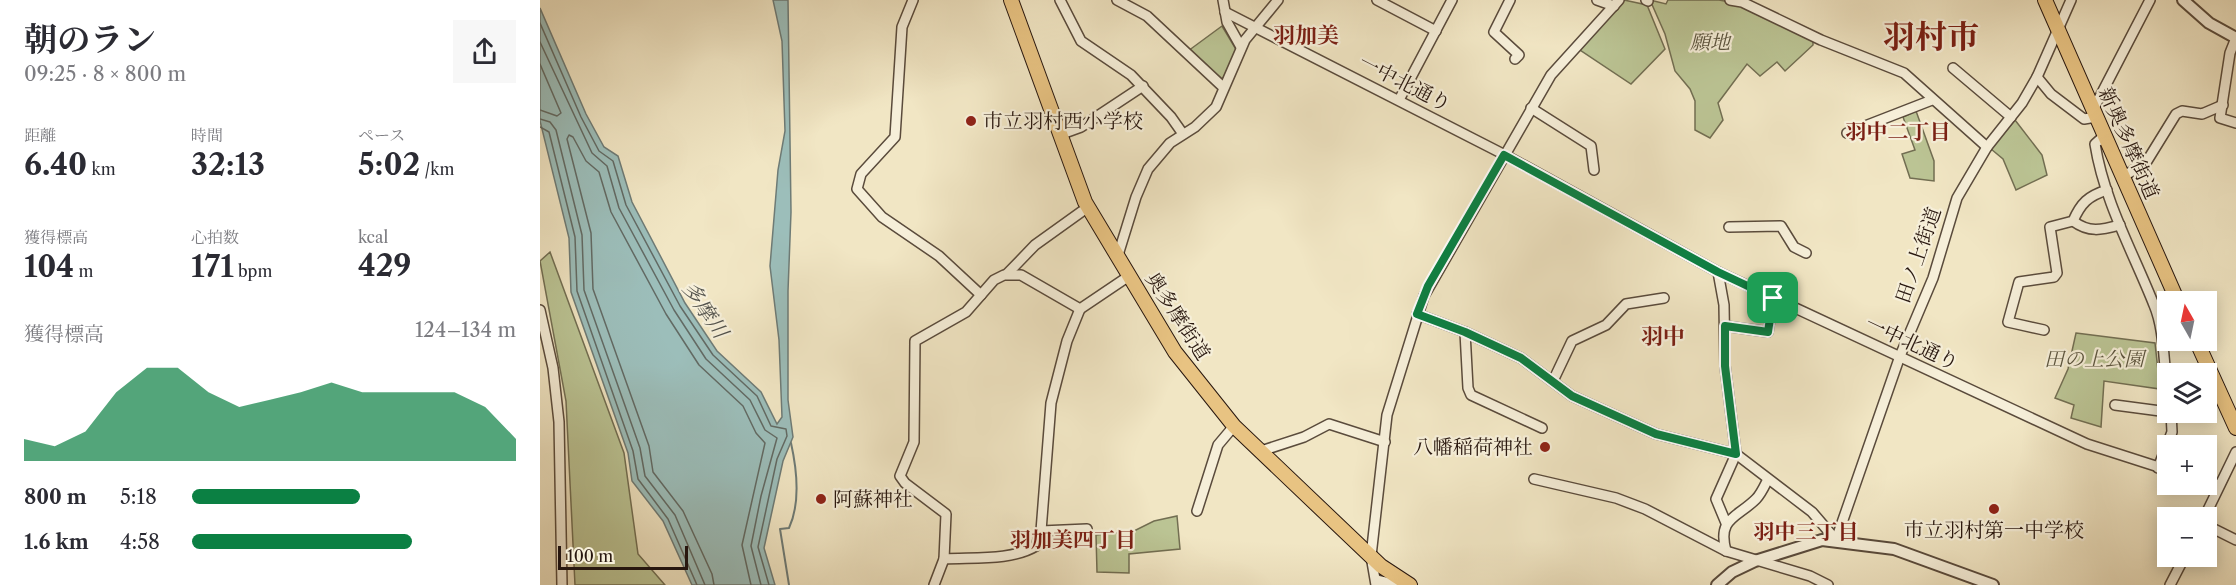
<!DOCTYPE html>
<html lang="ja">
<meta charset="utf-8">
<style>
:root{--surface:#fff;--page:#f7f7f7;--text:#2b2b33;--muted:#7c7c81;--accent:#0b8043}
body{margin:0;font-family:"Libre Caslon Text","Noto Serif JP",serif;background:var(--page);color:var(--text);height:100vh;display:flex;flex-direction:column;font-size:22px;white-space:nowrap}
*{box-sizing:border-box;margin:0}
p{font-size:20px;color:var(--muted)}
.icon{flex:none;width:33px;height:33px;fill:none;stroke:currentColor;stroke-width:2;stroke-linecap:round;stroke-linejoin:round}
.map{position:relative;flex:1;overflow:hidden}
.sheet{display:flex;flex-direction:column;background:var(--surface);width:540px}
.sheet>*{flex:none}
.needle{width:39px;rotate:351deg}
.buttons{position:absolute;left:1617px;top:291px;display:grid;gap:12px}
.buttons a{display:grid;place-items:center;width:60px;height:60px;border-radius:0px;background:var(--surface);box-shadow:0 3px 15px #0003;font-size:30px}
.scale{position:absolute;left:18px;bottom:15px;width:130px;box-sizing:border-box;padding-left:6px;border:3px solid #28170f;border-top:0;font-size:16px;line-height:21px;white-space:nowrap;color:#28170f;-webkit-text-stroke:4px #f6efd9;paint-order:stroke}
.pin{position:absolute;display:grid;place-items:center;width:51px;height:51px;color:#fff;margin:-26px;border-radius:12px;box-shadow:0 3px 9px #0006}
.round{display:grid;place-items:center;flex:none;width:63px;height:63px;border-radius:0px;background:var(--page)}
.summary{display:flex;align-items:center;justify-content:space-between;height:102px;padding:0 24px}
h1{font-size:33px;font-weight:700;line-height:45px}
.stats{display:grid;grid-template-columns:repeat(3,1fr);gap:9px;height:102px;padding:6px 24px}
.stats div{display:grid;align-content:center}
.stats b{font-size:30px;font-weight:700}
.stats small{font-size:16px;font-weight:400}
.stats p{font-size:16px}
.chart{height:168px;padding:12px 24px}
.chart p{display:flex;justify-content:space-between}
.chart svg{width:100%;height:108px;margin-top:6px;fill:var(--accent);opacity:.7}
ul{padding:0 24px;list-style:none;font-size:20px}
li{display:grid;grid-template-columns:96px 72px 1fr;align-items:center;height:45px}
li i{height:15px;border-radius:8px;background:var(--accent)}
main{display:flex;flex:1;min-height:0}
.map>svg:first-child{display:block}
.green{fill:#bbc494;stroke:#726e52;stroke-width:1.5}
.water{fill:#9cbeba;stroke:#6e7b76;stroke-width:1.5}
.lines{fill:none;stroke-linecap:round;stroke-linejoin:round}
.shore{stroke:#626a64;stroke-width:1.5}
.stream{stroke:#6e7b76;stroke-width:2}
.minor-casing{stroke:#5a4b3c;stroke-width:12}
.tertiary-casing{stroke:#5a4b3c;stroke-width:14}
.primary-casing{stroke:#28170f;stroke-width:16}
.minor{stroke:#f6efd9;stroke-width:9}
.tertiary{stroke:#f6efd9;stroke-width:10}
.primary{stroke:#e8c382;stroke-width:14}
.route-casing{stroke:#fff;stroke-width:12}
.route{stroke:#0b8043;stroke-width:8}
.poi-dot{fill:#8f2418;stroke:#f6efd9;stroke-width:2}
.labels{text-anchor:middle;stroke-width:4.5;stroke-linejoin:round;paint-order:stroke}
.park-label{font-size:20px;font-style:italic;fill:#5b543e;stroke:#f6efd9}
.street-label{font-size:20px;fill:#28170f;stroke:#f6efd9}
.poi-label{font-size:20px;fill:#28170f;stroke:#f6efd9;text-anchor:start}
.neighbourhood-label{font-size:21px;font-weight:bold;fill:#7a1f14;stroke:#f6efd9}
.water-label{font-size:21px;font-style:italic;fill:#51514b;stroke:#f6efd9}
.quarter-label{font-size:22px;font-weight:bold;fill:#7a1f14;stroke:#f6efd9}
.town-label{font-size:32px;font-weight:bold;fill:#7a1f14;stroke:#f6efd9}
</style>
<main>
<section class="sheet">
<div class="summary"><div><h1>朝のラン</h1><p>09:25 · 8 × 800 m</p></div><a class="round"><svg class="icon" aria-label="share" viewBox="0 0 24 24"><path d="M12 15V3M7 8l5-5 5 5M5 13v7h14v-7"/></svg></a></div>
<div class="stats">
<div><p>距離</p><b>6.40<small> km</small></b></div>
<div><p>時間</p><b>32:13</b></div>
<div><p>ペース</p><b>5:02<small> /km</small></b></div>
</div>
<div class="stats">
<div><p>獲得標高</p><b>104<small> m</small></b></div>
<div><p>心拍数</p><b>171<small> bpm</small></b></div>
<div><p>kcal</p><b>429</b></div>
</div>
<div class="chart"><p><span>獲得標高</span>124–134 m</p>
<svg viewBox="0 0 160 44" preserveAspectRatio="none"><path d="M0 44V35L10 38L20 32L30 16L40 6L50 6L60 16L70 22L80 19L90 16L100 12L110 16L120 16L130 16L140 16L150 22L160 35V44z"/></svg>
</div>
<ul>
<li><b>800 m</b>5:18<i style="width:52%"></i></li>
<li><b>1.6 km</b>4:58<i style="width:68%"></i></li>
</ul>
</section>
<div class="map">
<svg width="1696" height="585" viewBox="0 0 1696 585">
<rect width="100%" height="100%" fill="#f1e6c4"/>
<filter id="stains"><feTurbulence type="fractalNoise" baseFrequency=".00333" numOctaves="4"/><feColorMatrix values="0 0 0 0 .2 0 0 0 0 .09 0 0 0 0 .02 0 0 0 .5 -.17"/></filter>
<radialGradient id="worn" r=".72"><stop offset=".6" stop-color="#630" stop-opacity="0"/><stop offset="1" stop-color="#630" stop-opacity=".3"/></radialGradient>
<g class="green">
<polygon points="1084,0 1107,5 1125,49 1091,84 1040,50"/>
<polygon points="1110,0 1126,4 1128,0 1179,0 1201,4 1273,40 1273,45 1245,71 1237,62 1220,76 1207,64 1178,103 1183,120 1170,138 1155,130 1155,101 1150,89 1135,71 1125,34"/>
<polygon points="682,26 697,51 680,84 648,51"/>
<polygon points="1376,111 1394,161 1394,181 1370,178 1362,154 1375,150 1363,117"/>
<polygon points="1475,120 1502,155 1507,175 1476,190 1463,159 1451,149"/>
<polygon points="10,252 84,453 98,554 125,585 35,585 26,401 0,261"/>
<polygon points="1536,333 1615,343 1620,389 1564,381 1561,427 1531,418 1534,405 1515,398 1528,369"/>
<polygon points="637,516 640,549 589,554 589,573 557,572 556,535 594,531 614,521"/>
</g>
<polygon class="water" points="233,0 248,0 251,212 248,291 248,400 253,437 243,461 224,548 235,585 152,585 123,521 92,481 88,453 31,292 29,238 0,121 0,8 46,114 64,147 78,156 92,202 145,303 177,351 221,392 237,424 242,417 239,340 230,266 238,170 245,131 242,41"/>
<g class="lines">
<g class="shore">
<polyline points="0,23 41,117 59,151 73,161 86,205 140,306 173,355 217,396 231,426 246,429 247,436 237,459 218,547 229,585"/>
<polyline points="0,42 52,153 67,166 79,208 134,310 166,359 210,400 225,430 237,438 221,496 211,546 221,585"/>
<polyline points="0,64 21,113 17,116 0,110"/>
<polyline points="0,119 10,122 16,130 42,235 44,290 100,448 105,476 135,515 165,585"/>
<polyline points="0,127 9,132 35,237 37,291 93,451 98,479 128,519 157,585"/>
<polyline points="174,585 172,574 143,511 113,472 109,446 53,289 51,233 27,139 29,135 33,137 46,161 59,172 71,212 126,314 159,365 203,406 216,433 225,443 202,545 211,585"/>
</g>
<path class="stream" d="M249,585l-9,-56 9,-1c12,-26 8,-58 2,-85"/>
<g class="minor-casing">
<g id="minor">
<polyline points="373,0 362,27 355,137 321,174 317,189 342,217 399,256 441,295"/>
<polyline points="520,0 541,41 591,75 631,117 643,134"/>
<polyline points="577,0 607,16 683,87"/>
<polyline points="683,0 687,22 701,47"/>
<polyline points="837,0 896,31"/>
<polyline points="970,0 954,32 979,55 975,59"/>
<polyline points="1057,0 1074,6"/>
<polyline points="1106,0 1108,1"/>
<polyline points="1190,0 1202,2 1281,40 1364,73 1447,147"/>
<polyline points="685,12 965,155 1178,272 1547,444 1628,470"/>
<polyline points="1696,38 1690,53 1680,118 1696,123"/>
<polyline points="1413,68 1471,117"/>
<polyline points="1497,77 1511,94 1544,119 1556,117"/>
<polyline points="859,100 912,0"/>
<polyline points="991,108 1051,146 1054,170"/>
<polyline points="1553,110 1610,0"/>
<polyline points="1307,133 1392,100"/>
<polyline points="519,135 541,127 603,86"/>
<path d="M1565,135l-10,9c9,57 38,108 59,161 11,26 9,58 14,87"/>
<polyline points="1583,177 1607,161 1636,114 1642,111 1662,114 1683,105"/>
<path d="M1533,221c16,12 28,9 47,4"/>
<polyline points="1189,227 1241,226 1254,247 1266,253"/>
<polyline points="578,255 596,197 608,169 630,143 655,127 676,107 705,40 738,0"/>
<polyline points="1178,272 1184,305 1185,366 1196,454 1176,499 1186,523"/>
<polyline points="467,274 495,245 548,207"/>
<polyline points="0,310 13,368 19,422 22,585"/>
<polyline points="877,314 925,332 981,358 1032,396 1116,434 1196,454 1272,512 1296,540"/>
<polyline points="1185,326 1228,332 1233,298"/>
<path d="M1504,330l-36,-8 11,-40 35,-5 3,-4 -7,-46 23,-6c8,-18 15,-25 34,-31"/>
<polyline points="925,332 928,388 931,395 1002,428"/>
<polyline points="1013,381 1032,341 1066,325 1086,304 1124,298"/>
<polyline points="1575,405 1628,412"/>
<polyline points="721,451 764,437 789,424 845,442"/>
<polyline points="1618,468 1632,432 1631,412"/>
<polyline points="994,479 1076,498 1105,509 1186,551 1270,576 1288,585"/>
<polyline points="1666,482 1679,485"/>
<polyline points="657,511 678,445 694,426"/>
<polyline points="1664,518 1696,452"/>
<polyline points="1666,525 1696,540"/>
<polyline points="501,531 547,529"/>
<polyline points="1296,540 1360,356 1393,278 1417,198 1447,147 1482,103 1497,77 1531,0"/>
<path d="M1186,551c-9,-33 11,-33 30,-52 5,-5 9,-14 12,-20"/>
<path d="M404,559c29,-2 67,2 92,-13l5,-15 10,-128 16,-62 13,-32"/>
<polyline points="836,580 859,585"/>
<polyline points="394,585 404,559 406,514 365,483 360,476 374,442 375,341 426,312 454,280 464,275 481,275 540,309 589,276"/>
<polyline points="836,585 831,556 847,415 884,296 1011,75 1079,0"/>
<polyline points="1630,585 1645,556"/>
</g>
</g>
<g class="tertiary-casing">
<g id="tertiary">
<polyline points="1643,0 1669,23 1696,38"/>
<polyline points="1177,585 1192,572 1215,561 1282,540 1354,549 1453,585"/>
</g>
</g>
<g class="primary-casing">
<g id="primary">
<polyline points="471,0 545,202 635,352 694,426 841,566 870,585"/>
<polyline points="1505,0 1638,302"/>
<polyline points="1656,340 1696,428"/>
</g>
</g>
<use href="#minor" class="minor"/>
<use href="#tertiary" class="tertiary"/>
<use href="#primary" class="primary"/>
</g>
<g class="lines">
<g class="route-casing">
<polygon id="route" points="964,155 1178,272 1233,298 1228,332 1185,326 1185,366 1196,454 1116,434 1032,396 981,358 925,332 877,314 888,286"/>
</g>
<use href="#route" class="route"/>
</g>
<g class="poi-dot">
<circle cx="431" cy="121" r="6"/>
<circle cx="1005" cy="447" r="6"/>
<circle cx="281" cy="499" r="6"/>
<circle cx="1454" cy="509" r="6"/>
</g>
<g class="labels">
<g class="park-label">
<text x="1170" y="49">願地</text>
<text x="1554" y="366">田の上公園</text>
</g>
<g class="street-label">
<text transform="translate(865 83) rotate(27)" y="7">一中北通り</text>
<text transform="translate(1589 143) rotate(66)" y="7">新奥多摩街道</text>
<text transform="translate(1378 255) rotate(-71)" y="7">田ノ上街道</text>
<text transform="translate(638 316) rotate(57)" y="7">奥多摩街道</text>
<text transform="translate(1372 343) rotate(25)" y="7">一中北通り</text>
</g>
<g class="poi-label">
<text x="443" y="128">市立羽村西小学校</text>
<text x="993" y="454" text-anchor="end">八幡稲荷神社</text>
<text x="293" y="506">阿蘇神社</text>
<text x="1454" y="537" text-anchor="middle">市立羽村第一中学校</text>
</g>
<g class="neighbourhood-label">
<text x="1358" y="139">羽中二丁目</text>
<text x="1266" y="539">羽中三丁目</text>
<text x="533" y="547">羽加美四丁目</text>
</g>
<g class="water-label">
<text transform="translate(165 310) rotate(56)" y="7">多摩川</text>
</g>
<g class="quarter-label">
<text x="766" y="43">羽加美</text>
<text x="1123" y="344">羽中</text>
</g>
<g class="town-label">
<text x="1391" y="48">羽村市</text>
</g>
</g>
<rect width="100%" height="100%" filter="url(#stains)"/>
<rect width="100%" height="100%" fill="url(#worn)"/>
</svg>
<div class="buttons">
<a><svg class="needle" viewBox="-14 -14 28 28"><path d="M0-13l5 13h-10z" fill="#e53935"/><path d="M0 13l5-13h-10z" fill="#7c7c81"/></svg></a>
<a><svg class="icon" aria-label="layers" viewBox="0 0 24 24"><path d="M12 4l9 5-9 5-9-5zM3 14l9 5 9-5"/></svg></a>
<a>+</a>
<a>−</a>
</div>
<div class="scale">100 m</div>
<div class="pin" style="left:1233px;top:298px;background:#1e9e55"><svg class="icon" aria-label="arrive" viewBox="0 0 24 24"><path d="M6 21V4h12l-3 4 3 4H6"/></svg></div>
</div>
</main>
